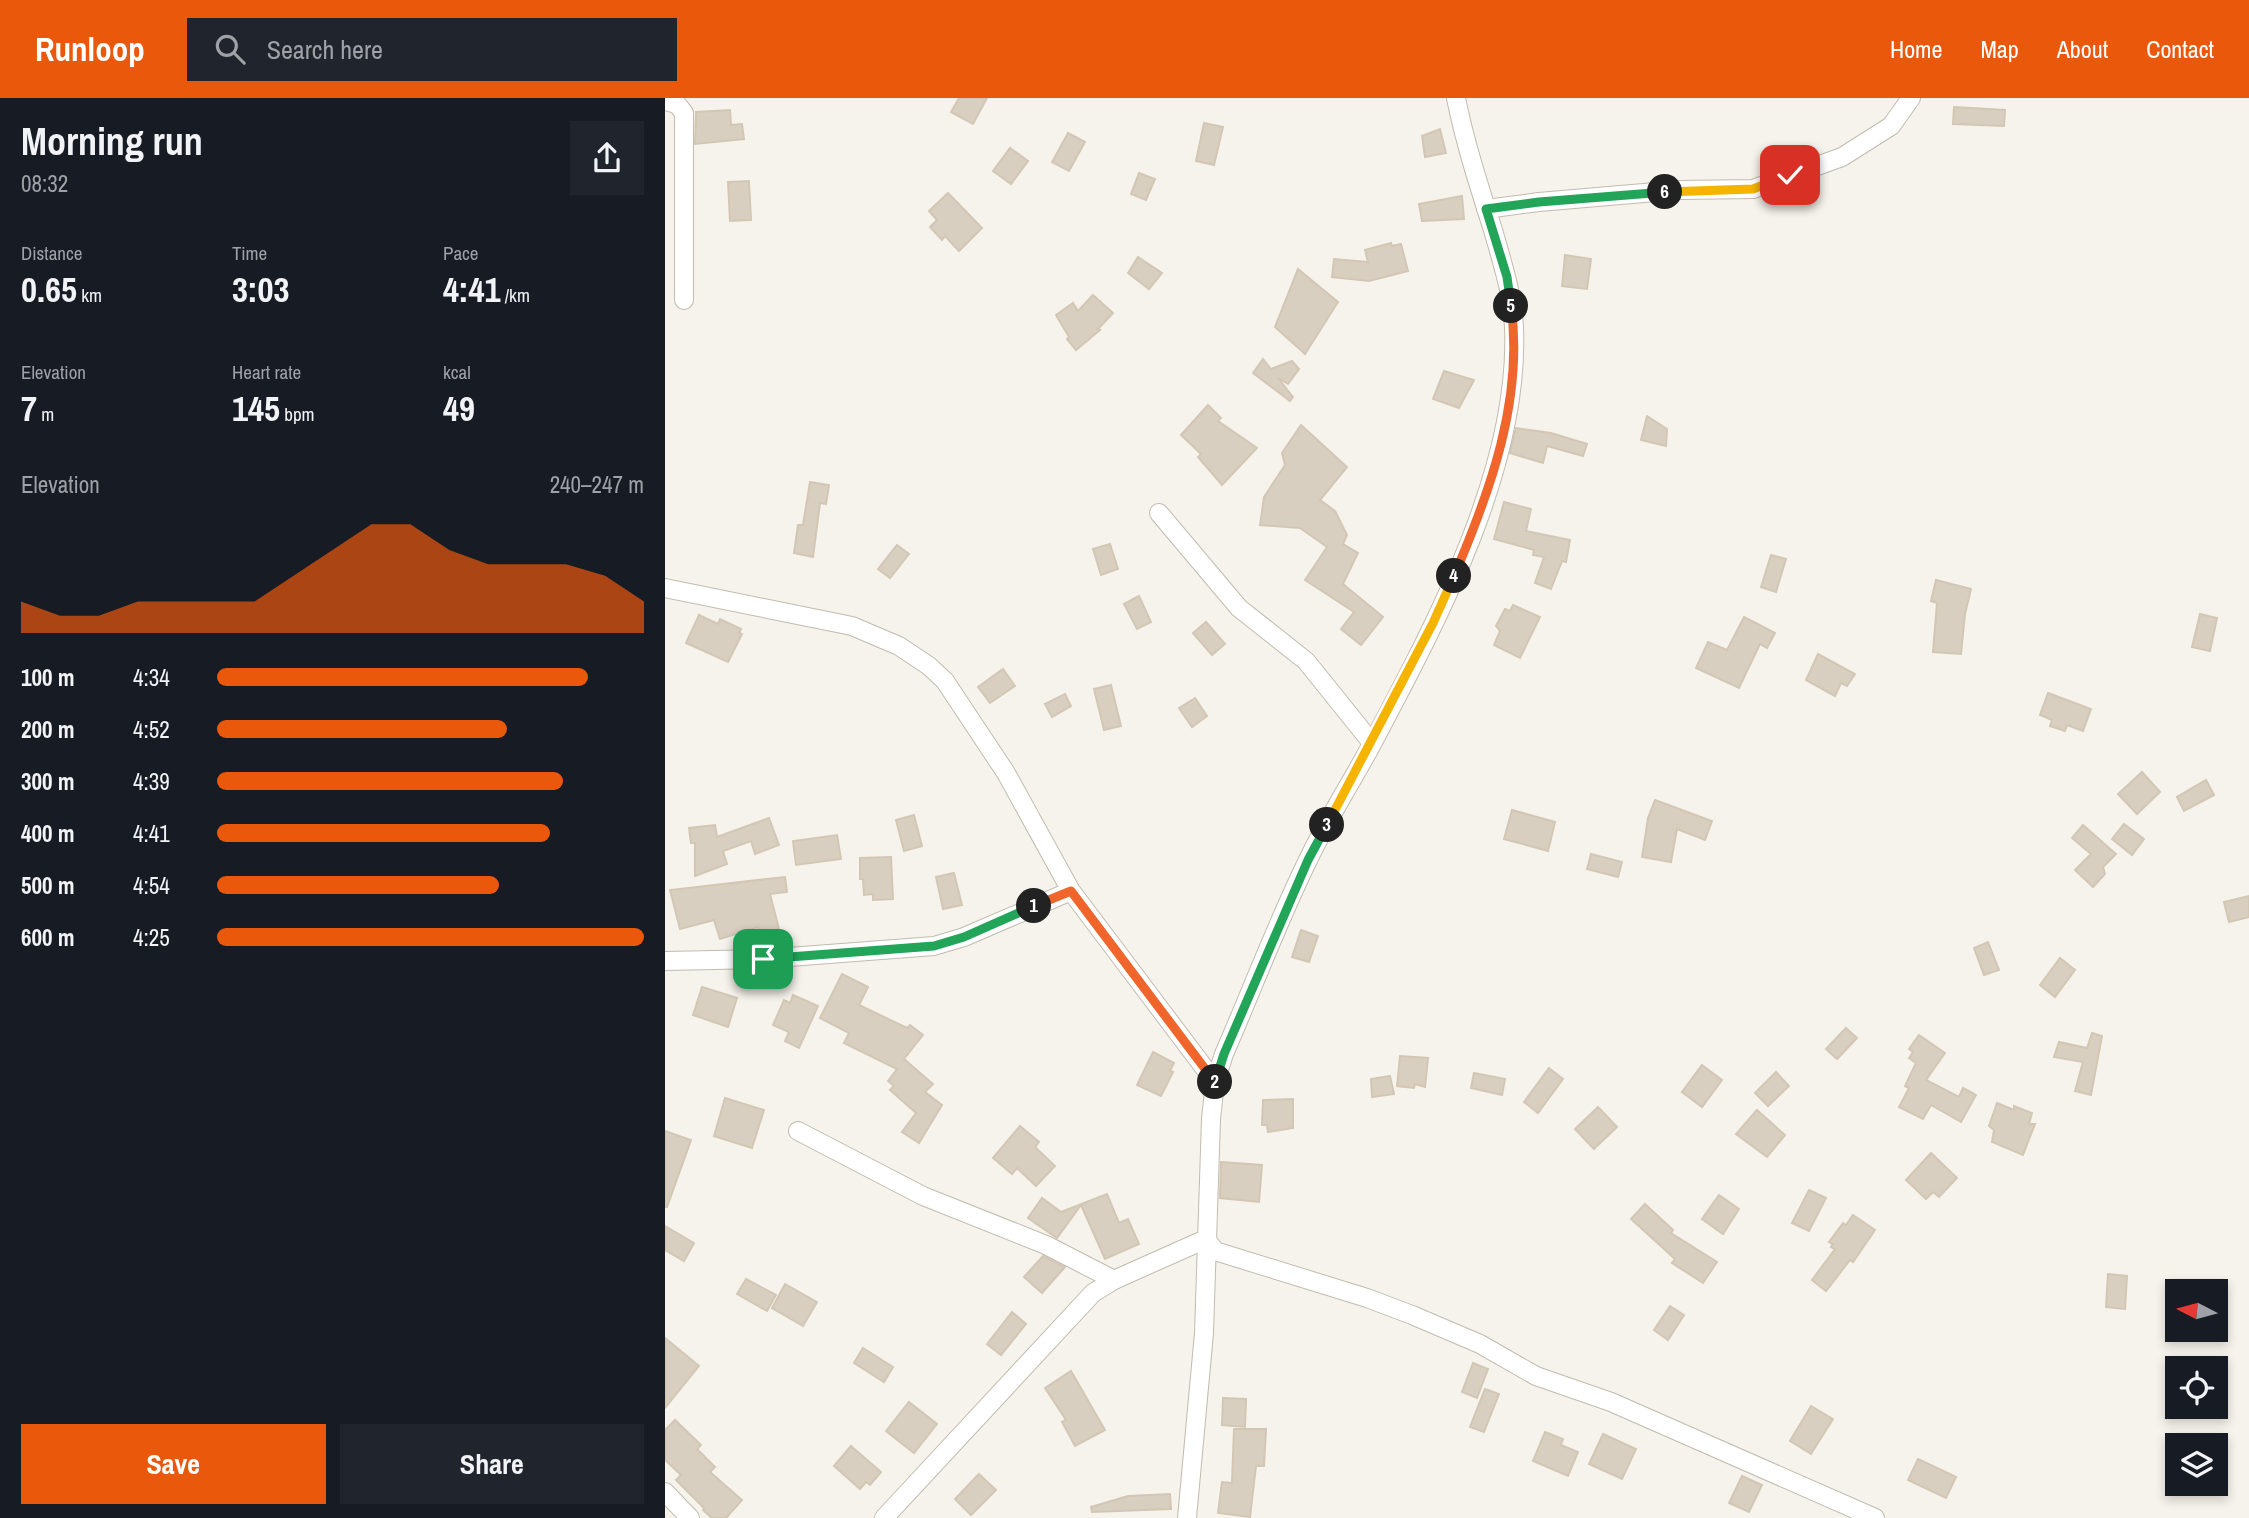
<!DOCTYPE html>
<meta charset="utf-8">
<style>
:root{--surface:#171b24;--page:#20242c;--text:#f1f3f6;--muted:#9ea1a6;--accent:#ea580c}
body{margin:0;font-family:"Archivo Narrow",sans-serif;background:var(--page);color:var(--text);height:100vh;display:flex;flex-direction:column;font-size:26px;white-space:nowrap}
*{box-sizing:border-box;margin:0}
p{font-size:23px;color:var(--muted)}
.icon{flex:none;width:38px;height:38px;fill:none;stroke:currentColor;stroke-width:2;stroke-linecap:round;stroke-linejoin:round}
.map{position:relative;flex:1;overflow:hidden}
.side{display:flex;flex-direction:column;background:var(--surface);width:665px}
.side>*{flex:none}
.needle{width:46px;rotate:276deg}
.buttons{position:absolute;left:1500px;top:1181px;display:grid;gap:14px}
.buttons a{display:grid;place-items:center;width:63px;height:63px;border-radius:0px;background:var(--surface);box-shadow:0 4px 10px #0003;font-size:35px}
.pin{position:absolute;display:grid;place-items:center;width:60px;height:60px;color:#fff;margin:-30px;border-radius:14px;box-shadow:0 4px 10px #0006}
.km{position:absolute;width:35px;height:35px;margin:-18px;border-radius:50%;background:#222;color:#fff;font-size:19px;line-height:35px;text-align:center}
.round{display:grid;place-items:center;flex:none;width:74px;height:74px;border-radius:0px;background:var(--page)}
.overview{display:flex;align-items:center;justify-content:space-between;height:119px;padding:0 21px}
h1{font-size:38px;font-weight:800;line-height:52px}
.figures{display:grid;grid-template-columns:repeat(3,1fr);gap:10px;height:119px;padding:7px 21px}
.figures div{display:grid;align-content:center}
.figures b{font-size:35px;font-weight:800}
.figures small{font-size:19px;font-weight:400}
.figures p{font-size:19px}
.chart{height:196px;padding:14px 21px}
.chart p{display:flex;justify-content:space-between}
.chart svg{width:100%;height:126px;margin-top:7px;fill:var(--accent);opacity:.7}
.cta{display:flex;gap:14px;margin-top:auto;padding:14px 21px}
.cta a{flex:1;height:80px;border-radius:0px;background:var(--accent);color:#fff;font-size:28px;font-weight:800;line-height:80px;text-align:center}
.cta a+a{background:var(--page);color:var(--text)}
ul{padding:0 21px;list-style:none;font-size:23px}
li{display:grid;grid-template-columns:112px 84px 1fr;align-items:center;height:52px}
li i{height:18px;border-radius:9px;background:var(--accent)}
header{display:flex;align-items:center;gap:42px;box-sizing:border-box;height:98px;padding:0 35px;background:var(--accent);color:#fff}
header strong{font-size:33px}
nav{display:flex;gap:38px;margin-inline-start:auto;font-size:24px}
.search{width:490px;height:63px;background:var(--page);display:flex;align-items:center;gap:18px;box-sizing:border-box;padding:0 24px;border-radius:0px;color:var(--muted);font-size:26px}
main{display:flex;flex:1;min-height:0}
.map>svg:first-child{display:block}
.building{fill:#d8cfc1;stroke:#d3c7b4;stroke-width:2}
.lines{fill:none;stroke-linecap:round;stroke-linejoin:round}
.minor-casing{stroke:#c2bbae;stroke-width:20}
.minor{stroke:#fff;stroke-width:18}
.split-1-casing{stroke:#fff;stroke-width:14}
.split-2-casing{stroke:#fff;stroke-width:14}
.split-3-casing{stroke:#fff;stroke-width:14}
.split-4-casing{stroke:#fff;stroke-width:14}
.split-5-casing{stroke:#fff;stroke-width:14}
.split-6-casing{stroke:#fff;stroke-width:14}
.split-7-casing{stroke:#fff;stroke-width:14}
.split-1{stroke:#22a559;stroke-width:9}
.split-2{stroke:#f0652b;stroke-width:9}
.split-3{stroke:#22a559;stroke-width:9}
.split-4{stroke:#f5b400;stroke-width:9}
.split-5{stroke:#f0652b;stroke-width:9}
.split-6{stroke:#22a559;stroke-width:9}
.split-7{stroke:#f5b400;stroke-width:9}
</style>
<header>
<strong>Runloop</strong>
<div class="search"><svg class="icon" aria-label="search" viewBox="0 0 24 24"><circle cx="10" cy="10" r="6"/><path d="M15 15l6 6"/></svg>Search here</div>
<nav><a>Home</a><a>Map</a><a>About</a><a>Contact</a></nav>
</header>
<main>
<section class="side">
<div class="overview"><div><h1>Morning run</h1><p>08:32</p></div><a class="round"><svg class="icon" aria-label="share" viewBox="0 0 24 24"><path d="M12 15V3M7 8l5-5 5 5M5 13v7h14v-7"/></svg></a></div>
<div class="figures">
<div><p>Distance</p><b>0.65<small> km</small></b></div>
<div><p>Time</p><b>3:03</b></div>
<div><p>Pace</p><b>4:41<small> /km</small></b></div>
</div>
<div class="figures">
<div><p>Elevation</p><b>7<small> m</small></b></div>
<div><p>Heart rate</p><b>145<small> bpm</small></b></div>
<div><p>kcal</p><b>49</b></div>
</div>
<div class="chart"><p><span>Elevation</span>240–247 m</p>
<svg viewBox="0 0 160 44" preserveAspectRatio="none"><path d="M0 44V33L10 38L20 38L30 33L40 33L50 33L60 33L70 24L80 15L90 6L100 6L110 15L120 20L130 20L140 20L150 24L160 33V44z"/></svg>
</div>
<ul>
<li><b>100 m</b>4:34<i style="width:87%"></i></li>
<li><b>200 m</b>4:52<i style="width:68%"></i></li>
<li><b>300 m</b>4:39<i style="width:81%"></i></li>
<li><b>400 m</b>4:41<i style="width:78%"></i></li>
<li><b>500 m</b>4:54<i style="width:66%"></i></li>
<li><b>600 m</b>4:25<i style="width:100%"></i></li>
</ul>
<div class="cta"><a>Save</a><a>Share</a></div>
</section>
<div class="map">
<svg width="1584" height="1420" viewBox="0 0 1584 1420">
<rect width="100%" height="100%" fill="#f6f3ec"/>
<g class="building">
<polygon points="294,0 322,0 308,26 286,14"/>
<polygon points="1289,9 1340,12 1339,28 1288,26"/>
<polygon points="65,12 66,27 77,26 79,41 30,46 31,14"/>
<polygon points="539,25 558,29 549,67 531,63"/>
<polygon points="775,31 781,55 760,59 757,38"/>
<polygon points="403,35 420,44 404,73 387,64"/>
<polygon points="345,50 363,63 346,86 328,73"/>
<polygon points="474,75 490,81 481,102 466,96"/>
<polygon points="84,83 86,122 65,123 63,84"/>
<polygon points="283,95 317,130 294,153 280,138 277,142 265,129 272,122 264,113"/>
<polygon points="797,98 799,121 757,123 754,106"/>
<polygon points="726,145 727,148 736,146 743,173 704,183 667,179 669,161 703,164 700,152"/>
<polygon points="900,157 926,161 922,191 897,188"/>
<polygon points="473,159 497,175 484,191 463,175"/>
<polygon points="633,171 673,204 640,256 610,229"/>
<polygon points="428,197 448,215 433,231 435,232 411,252 402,241 404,239 391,217 408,205 413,213"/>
<polygon points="598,261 606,271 627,263 634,271 623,286 613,280 628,299 625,303 588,275"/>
<polygon points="779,273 809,282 794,310 768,301"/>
<polygon points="543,307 556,320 553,323 592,350 557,387 533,359 536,356 516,337"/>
<polygon points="982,318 1002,331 1001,348 976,342"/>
<polygon points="636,327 682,369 655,402 670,413 682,437 678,446 693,455 678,486 718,519 696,547 676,531 689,514 640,482 662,449 635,430 595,427 599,399 620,367 617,355"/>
<polygon points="851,330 886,335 922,346 918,358 882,348 878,365 845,355"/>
<polygon points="145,384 164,387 161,406 155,405 148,459 129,455 133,427 138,427"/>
<polygon points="839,404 866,411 861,433 905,442 901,464 897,463 886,491 870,485 879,459 868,457 869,452 829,441"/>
<polygon points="445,446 453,471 436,477 428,451"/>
<polygon points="232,447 244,456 225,480 213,471"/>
<polygon points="1106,457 1121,461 1111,494 1096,489"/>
<polygon points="1271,482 1306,491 1300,516 1296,556 1268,554 1272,505 1266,503"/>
<polygon points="474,498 486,524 472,531 459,506"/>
<polygon points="848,507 875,519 855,560 829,547 835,533 831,528 840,511 845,513"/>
<polygon points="1535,516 1552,520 1545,553 1527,549"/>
<polygon points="34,517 53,526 55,521 76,531 74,535 77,536 63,564 21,545"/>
<polygon points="1079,519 1110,535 1102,550 1095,546 1074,590 1031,570 1043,544 1062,552"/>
<polygon points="541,524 560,546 547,557 528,535"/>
<polygon points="1153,556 1190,576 1182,588 1176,585 1170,598 1141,582"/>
<polygon points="338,571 350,588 325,605 313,589"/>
<polygon points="446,587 456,628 439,632 429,591"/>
<polygon points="1383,595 1426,611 1418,633 1402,627 1400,633 1385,628 1387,622 1375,617"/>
<polygon points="400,596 406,608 387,619 380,606"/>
<polygon points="530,600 542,618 527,629 514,610"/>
<polygon points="1477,674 1495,694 1472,716 1453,696"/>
<polygon points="1541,682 1549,697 1519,713 1512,699"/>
<polygon points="990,702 1047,723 1040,742 1012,731 1006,764 977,759 983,720"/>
<polygon points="847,712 890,724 883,753 839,741"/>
<polygon points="249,717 257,748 239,753 231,722"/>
<polygon points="104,720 114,747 90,756 86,743 58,753 62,766 30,778 30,745 26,745 24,730 50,727 52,739"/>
<polygon points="1459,726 1479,741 1467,757 1447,741"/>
<polygon points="1418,727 1451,756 1438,769 1440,776 1428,789 1410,772 1426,756 1407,740"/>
<polygon points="172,737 176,761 131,767 128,743"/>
<polygon points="926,756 957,764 953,779 922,771"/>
<polygon points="226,759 228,801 208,802 208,796 199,797 198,781 195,781 195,760"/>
<polygon points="289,775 297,807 278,811 271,779"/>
<polygon points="120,779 122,794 105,796 114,831 95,837 93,829 55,841 49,822 15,831 5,792"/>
<polygon points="1584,798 1584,819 1564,824 1559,804"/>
<polygon points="636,832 653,838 644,864 627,859"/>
<polygon points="1323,844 1334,872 1319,877 1309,850"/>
<polygon points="1395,860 1410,872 1390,899 1375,887"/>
<polygon points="177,876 203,889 194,907 242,930 245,927 258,937 239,961 268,986 260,994 277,1007 254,1045 237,1034 251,1015 225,992 229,988 223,983 232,971 179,945 184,935 155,920"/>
<polygon points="37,889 72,900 63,929 28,917"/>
<polygon points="128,897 153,908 134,950 120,943 124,934 108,927 119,902 125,905"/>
<polygon points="1181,930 1192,940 1172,961 1161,951"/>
<polygon points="1427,935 1437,938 1426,997 1410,993 1418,964 1389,959 1394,944 1422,950"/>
<polygon points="1254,937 1280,955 1261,982 1294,999 1298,990 1311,997 1296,1024 1266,1007 1258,1021 1234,1009 1244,990 1240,988 1251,965 1244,960 1248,954 1244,951"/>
<polygon points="488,954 509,965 505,973 508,974 496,998 472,987"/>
<polygon points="735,958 763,960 760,989 750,986 749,990 732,988"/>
<polygon points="1037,967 1057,982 1037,1009 1017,994"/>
<polygon points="884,970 898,981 873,1015 859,1004"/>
<polygon points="1111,974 1124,988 1103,1008 1090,995"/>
<polygon points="809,975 840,981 837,997 806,990"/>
<polygon points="725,978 729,996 707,999 706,981"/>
<polygon points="60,1000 99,1012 87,1050 49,1038"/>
<polygon points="628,1001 628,1030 603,1034 602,1027 597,1027 598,1002"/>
<polygon points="1332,1005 1349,1012 1349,1008 1367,1015 1364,1026 1370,1026 1358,1057 1327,1044 1329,1032 1324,1028"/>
<polygon points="933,1009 952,1029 929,1051 910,1031"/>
<polygon points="1092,1012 1120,1037 1102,1059 1071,1036"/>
<polygon points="355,1028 374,1044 370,1049 390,1068 371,1088 352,1070 347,1076 328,1060"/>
<polygon points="0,1033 26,1042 2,1109 0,1109"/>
<polygon points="1266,1055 1292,1080 1274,1099 1268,1094 1261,1101 1241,1082"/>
<polygon points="556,1064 597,1067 594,1104 555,1100"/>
<polygon points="1144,1092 1161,1100 1144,1133 1127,1125"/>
<polygon points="442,1096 454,1125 463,1121 474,1146 440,1161 416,1107 392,1140 363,1120 377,1100 396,1114"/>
<polygon points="1054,1097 1074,1111 1058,1136 1037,1121"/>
<polygon points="980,1106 1008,1132 1006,1135 1052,1164 1038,1185 1007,1165 1010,1161 966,1121"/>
<polygon points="1188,1117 1210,1132 1188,1164 1185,1162 1161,1193 1147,1182 1170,1151 1166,1149 1168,1146 1164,1144 1178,1125 1181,1127"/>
<polygon points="0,1128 29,1145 19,1163 0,1152"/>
<polygon points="378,1158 400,1169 377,1195 359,1179"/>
<polygon points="1443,1176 1462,1178 1460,1211 1441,1209"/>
<polygon points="81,1181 111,1197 102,1213 72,1196"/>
<polygon points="120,1186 152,1204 138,1228 107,1210"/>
<polygon points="1005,1208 1019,1217 1003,1242 989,1232"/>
<polygon points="347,1214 361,1226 336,1257 322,1246"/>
<polygon points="0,1240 34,1268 0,1310"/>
<polygon points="198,1250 228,1269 219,1284 189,1265"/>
<polygon points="808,1265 823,1271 812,1300 797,1294"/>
<polygon points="406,1273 440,1332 410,1348 397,1324 401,1322 380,1290"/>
<polygon points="820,1291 834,1296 819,1334 805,1329"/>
<polygon points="558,1300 581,1301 580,1329 557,1327"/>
<polygon points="244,1304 272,1326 249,1355 221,1333"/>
<polygon points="1146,1308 1168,1321 1146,1356 1125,1343"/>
<polygon points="10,1322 36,1347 32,1351 50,1369 45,1374 77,1402 61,1420 47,1420 38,1412 39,1410 11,1382 16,1377 0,1362 0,1332"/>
<polygon points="569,1331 601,1331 599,1368 591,1368 585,1419 553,1415 557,1384 567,1385"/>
<polygon points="880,1334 898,1341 896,1347 913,1354 903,1378 868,1363"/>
<polygon points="938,1336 971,1351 957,1381 924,1366"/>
<polygon points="186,1348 216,1374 205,1387 201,1384 195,1391 169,1368"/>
<polygon points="1253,1361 1291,1379 1281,1400 1243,1382"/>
<polygon points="314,1376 331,1392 306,1417 290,1401"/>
<polygon points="1077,1378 1097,1387 1084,1414 1064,1405"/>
<polygon points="505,1396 506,1411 427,1414 426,1409 463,1398"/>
</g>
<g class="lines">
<g class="minor-casing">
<g id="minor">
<polyline points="0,3 12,6 19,15 19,202"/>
<polyline points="821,111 874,104 1014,92 1088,91 1177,59 1226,28 1246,0"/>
<polyline points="494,415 574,510 641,563 707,645"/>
<polyline points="0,490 187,528 234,548 264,568 280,583 341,675 406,793 550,984"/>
<polyline points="0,863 98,861 269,848 299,839 406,793"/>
<polyline points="133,1033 258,1098 381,1147 449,1182"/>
<polyline points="0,1394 25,1420"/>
<polyline points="219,1420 428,1195 449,1182 541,1141 550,1153 702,1200 747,1217 815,1246 871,1278 946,1304 1210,1420"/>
<path d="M522,1420l17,-185 7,-214 4,-37 9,-28c28,-64 53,-131 84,-194 19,-40 43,-77 64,-116 64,-121 148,-276 142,-416 -1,-33 -12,-66 -21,-98 -14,-44 -28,-87 -37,-132"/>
</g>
</g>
<use href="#minor" class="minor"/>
</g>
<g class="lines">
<g class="split-1-casing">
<polyline id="split-1" points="98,861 269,848 299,839 369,808"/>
</g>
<g class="split-2-casing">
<polyline id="split-2" points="369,808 406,793 550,984"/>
</g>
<g class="split-3-casing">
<polyline id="split-3" points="550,984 559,956 643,762 662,727"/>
</g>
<g class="split-4-casing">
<polyline id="split-4" points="662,727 768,525 789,478"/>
</g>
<g class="split-5-casing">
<path id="split-5" d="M789,478c36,-84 70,-177 57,-270"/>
</g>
<g class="split-6-casing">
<polyline id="split-6" points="846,208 842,179 821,111 874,104 1000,94"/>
</g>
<g class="split-7-casing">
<polyline id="split-7" points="1000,94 1088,91 1125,77"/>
</g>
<use href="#split-1" class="split-1"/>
<use href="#split-2" class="split-2"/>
<use href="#split-3" class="split-3"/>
<use href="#split-4" class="split-4"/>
<use href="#split-5" class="split-5"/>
<use href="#split-6" class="split-6"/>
<use href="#split-7" class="split-7"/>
</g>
</svg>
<div class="buttons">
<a><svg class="needle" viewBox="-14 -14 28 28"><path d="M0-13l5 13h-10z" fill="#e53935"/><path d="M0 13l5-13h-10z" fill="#9ea1a6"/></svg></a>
<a><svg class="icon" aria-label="locate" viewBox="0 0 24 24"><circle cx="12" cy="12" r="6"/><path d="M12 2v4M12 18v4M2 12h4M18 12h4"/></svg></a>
<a><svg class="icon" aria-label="layers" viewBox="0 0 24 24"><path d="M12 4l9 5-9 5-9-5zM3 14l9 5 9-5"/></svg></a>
</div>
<div class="pin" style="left:98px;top:861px;background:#1e9e55"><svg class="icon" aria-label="arrive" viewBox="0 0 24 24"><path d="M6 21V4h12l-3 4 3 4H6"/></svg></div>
<div class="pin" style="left:1125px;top:77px;background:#d93025"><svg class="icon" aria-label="check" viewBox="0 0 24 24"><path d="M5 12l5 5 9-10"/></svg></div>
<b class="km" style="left:369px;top:808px">1</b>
<b class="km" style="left:550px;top:984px">2</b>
<b class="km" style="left:662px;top:727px">3</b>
<b class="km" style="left:789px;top:478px">4</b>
<b class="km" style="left:846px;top:208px">5</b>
<b class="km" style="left:1000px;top:94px">6</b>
</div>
</main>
